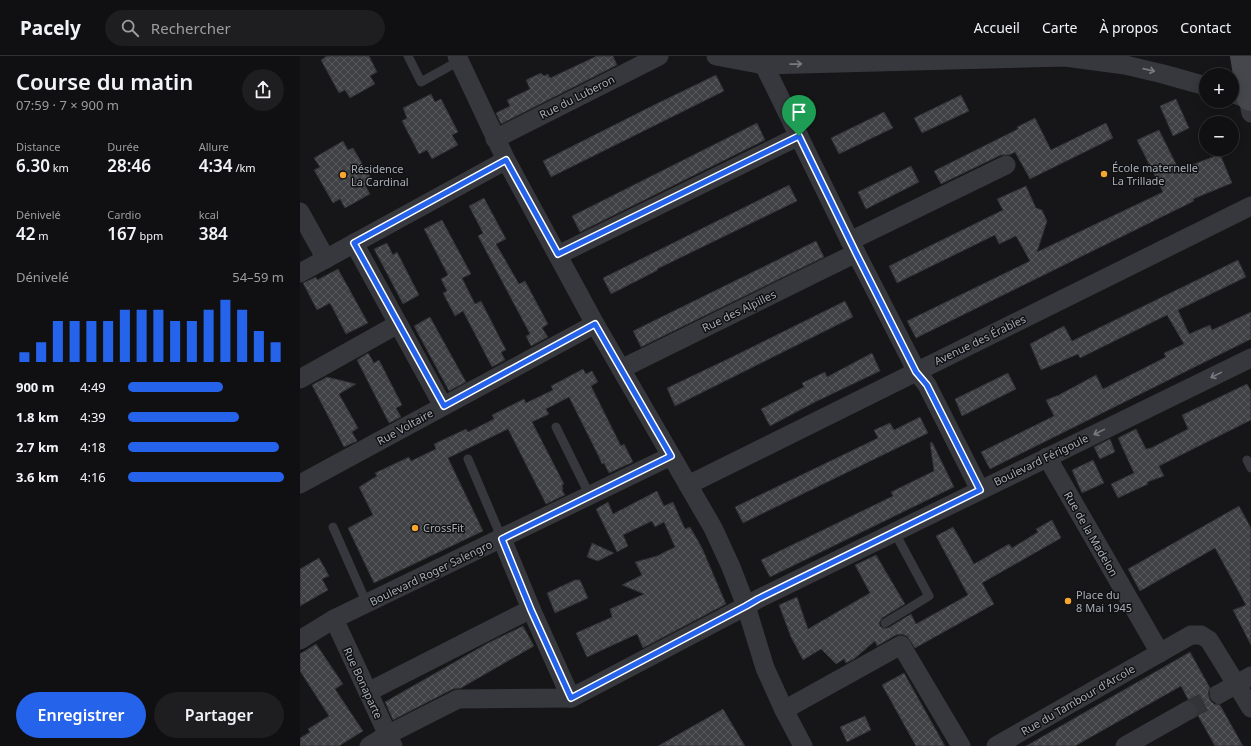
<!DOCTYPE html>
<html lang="fr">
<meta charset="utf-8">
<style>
:root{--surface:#101012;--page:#1e1e20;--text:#f1f3f6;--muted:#9c9d9f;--line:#303032;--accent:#2563eb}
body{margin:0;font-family:"Noto Sans",sans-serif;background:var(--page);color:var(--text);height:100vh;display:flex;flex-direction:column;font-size:15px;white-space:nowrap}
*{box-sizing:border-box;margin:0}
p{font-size:13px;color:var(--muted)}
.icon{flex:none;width:22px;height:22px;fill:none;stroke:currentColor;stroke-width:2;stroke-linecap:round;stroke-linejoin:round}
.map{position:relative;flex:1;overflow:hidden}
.panel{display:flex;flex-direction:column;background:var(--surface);width:300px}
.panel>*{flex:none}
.tools{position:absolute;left:899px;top:12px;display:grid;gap:8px}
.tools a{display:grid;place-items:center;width:40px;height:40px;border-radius:50%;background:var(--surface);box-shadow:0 2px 10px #0003,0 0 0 1px var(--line);font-size:20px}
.pin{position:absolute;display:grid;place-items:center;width:34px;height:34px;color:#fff;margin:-41px -17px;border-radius:50% 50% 50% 0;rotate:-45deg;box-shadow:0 0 4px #0007}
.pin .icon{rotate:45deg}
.round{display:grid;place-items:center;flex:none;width:42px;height:42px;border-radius:21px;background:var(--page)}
.head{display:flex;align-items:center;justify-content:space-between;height:68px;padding:0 16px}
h1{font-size:22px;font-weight:600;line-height:30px}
.metrics{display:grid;grid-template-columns:repeat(3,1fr);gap:6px;height:68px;padding:4px 16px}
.metrics div{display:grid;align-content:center}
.metrics b{font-size:17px;font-weight:600}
.metrics small{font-size:11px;font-weight:400}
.metrics p{font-size:11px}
.chart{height:112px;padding:8px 16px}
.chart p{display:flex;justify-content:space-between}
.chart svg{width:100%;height:72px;margin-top:4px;stroke:var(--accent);stroke-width:6}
.primary-button{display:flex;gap:8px;margin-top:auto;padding:8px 16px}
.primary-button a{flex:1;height:46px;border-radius:24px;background:var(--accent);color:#fff;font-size:16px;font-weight:600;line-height:46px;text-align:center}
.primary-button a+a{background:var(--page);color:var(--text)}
ul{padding:0 16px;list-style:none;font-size:13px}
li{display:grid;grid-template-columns:64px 48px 1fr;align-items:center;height:30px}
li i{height:10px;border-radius:5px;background:var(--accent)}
header{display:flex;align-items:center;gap:24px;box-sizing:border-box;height:56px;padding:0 20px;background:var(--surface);border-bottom:1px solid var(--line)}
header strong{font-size:19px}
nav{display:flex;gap:22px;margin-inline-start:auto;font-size:14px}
.search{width:280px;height:36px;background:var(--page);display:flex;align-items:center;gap:10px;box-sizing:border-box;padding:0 14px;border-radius:22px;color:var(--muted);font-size:15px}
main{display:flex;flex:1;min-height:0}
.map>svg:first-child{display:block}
.building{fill:url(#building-cross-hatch);stroke:#303034}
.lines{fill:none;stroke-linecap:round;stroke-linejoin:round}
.street-tunnel{stroke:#333438;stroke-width:19;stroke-dasharray:19 10;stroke-linecap:butt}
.lane{stroke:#37383d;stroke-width:9}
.street{stroke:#37383d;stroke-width:19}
.secondary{stroke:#45474d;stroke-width:22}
.oneway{stroke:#757981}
.route-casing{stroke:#fff;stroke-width:8}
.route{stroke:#2563eb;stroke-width:5}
.poi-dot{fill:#f7a62f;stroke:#111113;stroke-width:1.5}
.labels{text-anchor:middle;stroke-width:3;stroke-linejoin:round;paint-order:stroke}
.street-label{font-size:11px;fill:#a7aeb8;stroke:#111113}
.poi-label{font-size:11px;fill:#a7aeb8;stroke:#111113;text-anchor:start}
</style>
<header>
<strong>Pacely</strong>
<div class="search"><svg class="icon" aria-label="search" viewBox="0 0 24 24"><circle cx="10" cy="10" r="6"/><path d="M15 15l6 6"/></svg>Rechercher</div>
<nav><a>Accueil</a><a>Carte</a><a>À propos</a><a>Contact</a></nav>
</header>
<main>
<section class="panel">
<div class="head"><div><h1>Course du matin</h1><p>07:59 · 7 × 900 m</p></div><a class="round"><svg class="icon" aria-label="share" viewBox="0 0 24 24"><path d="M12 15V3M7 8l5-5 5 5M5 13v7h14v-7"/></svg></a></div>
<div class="metrics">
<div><p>Distance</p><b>6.30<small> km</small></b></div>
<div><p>Durée</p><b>28:46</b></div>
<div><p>Allure</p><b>4:34<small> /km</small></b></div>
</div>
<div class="metrics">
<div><p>Dénivelé</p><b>42<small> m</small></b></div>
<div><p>Cardio</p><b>167<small> bpm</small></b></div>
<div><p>kcal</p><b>384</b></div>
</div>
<div class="chart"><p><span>Dénivelé</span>54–59 m</p>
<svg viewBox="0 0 160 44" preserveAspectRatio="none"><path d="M5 44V38M15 44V32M25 44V19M35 44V19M45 44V19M55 44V19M65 44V12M75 44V12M85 44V12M95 44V19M105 44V19M115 44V12M125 44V6M135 44V12M145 44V25M155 44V32"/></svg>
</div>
<ul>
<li><b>900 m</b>4:49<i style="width:61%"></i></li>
<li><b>1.8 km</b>4:39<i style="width:71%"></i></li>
<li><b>2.7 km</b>4:18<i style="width:97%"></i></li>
<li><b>3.6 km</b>4:16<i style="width:100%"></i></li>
</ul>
<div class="primary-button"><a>Enregistrer</a><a>Partager</a></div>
</section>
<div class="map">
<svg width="951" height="690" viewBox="0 0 951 690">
<defs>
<pattern id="building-cross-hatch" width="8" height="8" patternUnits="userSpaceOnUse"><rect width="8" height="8" fill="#404145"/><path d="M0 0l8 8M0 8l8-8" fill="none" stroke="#595a5e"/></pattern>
</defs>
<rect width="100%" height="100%" fill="#161618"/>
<g class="building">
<polygon points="27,0 69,0 77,16 70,20 75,28 50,42 45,34 39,37 21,4"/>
<polygon points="297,0 313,0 317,9 201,68 196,57 210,50 207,44 230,33 226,24 241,17 244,20 248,18 250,22"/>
<polygon points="416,19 424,35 251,121 243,105 352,50"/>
<polygon points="131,38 135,46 141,43 158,76 152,79 158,89 132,103 127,94 119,98 102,65 107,62 103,52"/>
<polygon points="661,39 669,55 622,77 614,62"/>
<polygon points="876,43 889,72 873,80 860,50"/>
<polygon points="584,56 593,72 539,98 531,82"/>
<polygon points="735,62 751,94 806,67 813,82 730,123 715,96 709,99 701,99 641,128 634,115 718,73 717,71"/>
<polygon points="457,67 465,84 280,176 272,160"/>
<polygon points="859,74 879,114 920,98 932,127 893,143 894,145 616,282 607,265 730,205 716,180 699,188 695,179 597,227 589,210 703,154 697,143 726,130 736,152 742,154 747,165 737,196 863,136 837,84"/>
<polygon points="43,85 48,94 53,92 72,124 65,129 70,138 45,152 40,143 33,147 14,114 20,111 14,102"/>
<polygon points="611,110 619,126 566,153 558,136"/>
<polygon points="489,129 497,145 357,213 358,214 311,238 303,222"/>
<polygon points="184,142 206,183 196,188 219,228 225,225 248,268 242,272 248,281 231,290 226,280 230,278 178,180 183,177 169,150"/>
<polygon points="142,164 171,218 162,222 175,248 181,245 206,294 201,296 205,304 192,311 163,255 155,260 143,237 147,235 141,223 148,219 124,173"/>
<polygon points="516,185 524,201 341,291 333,275"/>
<polygon points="87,187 93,199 97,196 119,239 103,248 74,193"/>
<polygon points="938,204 946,221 878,254 889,278 910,269 912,274 951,256 951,283 690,413 681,396 754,360 746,344 759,339 796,319 803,333 866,301 864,297 884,288 867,259 780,302 778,298 741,314 730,288 764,270 772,285"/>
<polygon points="38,213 68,267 46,278 30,247 17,254 3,227 16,221 17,224"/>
<polygon points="545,245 553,261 375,350 367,332 430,302"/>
<polygon points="130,261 166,326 149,335 114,270"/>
<polygon points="68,297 74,307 79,304 102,349 96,352 101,361 89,367 57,304"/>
<polygon points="572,297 580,315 515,346 470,370 461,353 504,331 502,327 525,316 527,321"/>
<polygon points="283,313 286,318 292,315 298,326 291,330 321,390 324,388 333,406 309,417 304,407 302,408 299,401 269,341 246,353 249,358 232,366 264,428 262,429 263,433 262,434 265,439 246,448 208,373 148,402 183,475 74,527 48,472 73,459 59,431 77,420 75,417 109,401 111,405 136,393 134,388 166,373 168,376 194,363 192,359 224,343 226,347 253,334 251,330"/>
<polygon points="708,317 716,333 662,360 655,343"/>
<polygon points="27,321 56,328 39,338 58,372 52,376 57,385 44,391 12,329"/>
<polygon points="947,328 951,335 951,364 859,410 864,420 847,426 848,428 818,442 811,428 834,417 818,382 836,373 846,393 851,392 888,373 882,359"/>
<polygon points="620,361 628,377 443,467 435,451 578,382 574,374 590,367 594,374"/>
<polygon points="810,383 815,396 800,403 794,391"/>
<polygon points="632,386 654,431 470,521 461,504 593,440 591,436 634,415 630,387"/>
<polygon points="793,404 804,427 782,437 772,414"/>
<polygon points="357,435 364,450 373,446 385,473 390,471 402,492 426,548 343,592 337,578 287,601 276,577 312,561 310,553 344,538 322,529 342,519 335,506 357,500 375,491 364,466 355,471 352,465 323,479 328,490 317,496 296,453 308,446 313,458"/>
<polygon points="939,450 951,472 951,589 933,554 946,549 915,492 840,535 828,513"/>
<polygon points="752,464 761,482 682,527 694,548 615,592 607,580 601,578 596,579 577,590 575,585 554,603 546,607 544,603 536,608 521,593 503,604 491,581 479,549 497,541 508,573 570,537 555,509 576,499 605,548 582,562 579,567 580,570 583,572 588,572 611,558 616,568 668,539 636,480 653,471 674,508 709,488 712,492 738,476 736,473"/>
<polygon points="292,487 314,497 298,505 287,501"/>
<polygon points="19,502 29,520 22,523 28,534 0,550 0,513"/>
<polygon points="275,524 280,524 288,542 255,557 247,537"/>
<polygon points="223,570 234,590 161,632 153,633 93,664 85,646 188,587"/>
<polygon points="16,588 43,628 35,633 63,675 39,690 0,690 0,682 10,676 8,673 29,660 0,615 0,598"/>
<polygon points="890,596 910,632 908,637 910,644 914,648 920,649 943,690 915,690 897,658 898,655 896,649 893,646 889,645 881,630 775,690 726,690"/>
<polygon points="604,617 645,690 616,690 582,629"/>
<polygon points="423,653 445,690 358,690"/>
<polygon points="565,660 571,674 547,686 540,671"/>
</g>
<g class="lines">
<polyline class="street-tunnel" points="887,655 919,638"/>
<g class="lane">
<polyline points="108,0 121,26 159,5"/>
<polyline points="256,371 290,440"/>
<polyline points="168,403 202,483"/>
<polyline points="947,404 951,412"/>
<polyline points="33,471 67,548"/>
<polyline points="585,567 629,540 595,477"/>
</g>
<g class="street">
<polyline points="157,0 206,104 295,268 413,472 431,511 446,550 465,612 484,654 503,690"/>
<polyline points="416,0 464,9 765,1 825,9 863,18 906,30"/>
<polyline points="464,9 550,185 617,316 627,329 680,434"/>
<polyline points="932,37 948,43 951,57"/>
<polyline points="195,83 359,0"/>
<polyline points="0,156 26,203"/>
<polyline points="550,185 706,109"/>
<polyline points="54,187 143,350"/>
<polyline points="258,199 499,80"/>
<polyline points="0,217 206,104"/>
<polyline points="321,313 556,197"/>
<polyline points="0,323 98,268"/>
<polyline points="747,401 860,597"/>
<polyline points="0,428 295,268"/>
<polyline points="388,429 951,150"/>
<polyline points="202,483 231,553 271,642"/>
<polyline points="34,563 93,690"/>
<polyline points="0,584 34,563 371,400"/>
<polyline points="68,636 231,553"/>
<polyline points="919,638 951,620"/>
<polyline points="484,654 601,589 661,690"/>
<polyline points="69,690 87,679 158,643 271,642 446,550 458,543 951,302"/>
<polyline points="696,690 891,579 901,579 909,584 951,652"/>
<polyline points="825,690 887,655"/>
</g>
<polyline class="secondary" points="941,0 948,43 951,44"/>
</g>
<defs><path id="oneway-shaft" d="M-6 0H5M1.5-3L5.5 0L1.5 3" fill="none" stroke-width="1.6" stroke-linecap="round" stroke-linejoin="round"/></defs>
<g class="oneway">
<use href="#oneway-shaft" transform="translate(496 8) rotate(-1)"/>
<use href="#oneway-shaft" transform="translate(849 14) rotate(13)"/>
<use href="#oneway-shaft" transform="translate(916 319) rotate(154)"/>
<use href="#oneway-shaft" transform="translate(799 376) rotate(154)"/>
</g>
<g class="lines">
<g class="route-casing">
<polygon id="route" points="499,80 556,197 616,316 627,329 680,434 458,543 446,550 271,642 231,554 202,483 371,400 295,268 144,350 54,187 206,104 258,198"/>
</g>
<use href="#route" class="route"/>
</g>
<g class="poi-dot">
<circle cx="804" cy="118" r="4"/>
<circle cx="43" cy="119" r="4"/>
<circle cx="115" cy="472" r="4"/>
<circle cx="768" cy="545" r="4"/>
</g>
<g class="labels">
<g class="street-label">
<text transform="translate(277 41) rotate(-27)" y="4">Rue du Luberon</text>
<text transform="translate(439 255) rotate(-26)" y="4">Rue des Alpilles</text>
<text transform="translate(680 284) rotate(-26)" y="4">Avenue des Érables</text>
<text transform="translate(105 371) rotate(-29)" y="4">Rue Voltaire</text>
<text transform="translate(741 404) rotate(-26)" y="4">Boulevard Férigoule</text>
<text transform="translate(791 478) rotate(60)" y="4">Rue de la Madelon</text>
<text transform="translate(131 517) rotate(-26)" y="4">Boulevard Roger Salengro</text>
<text transform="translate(63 627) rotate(65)" y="4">Rue Bonaparte</text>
<text transform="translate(778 644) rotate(-30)" y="4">Rue du Tambour d'Arcole</text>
</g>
<g class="poi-label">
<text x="812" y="116">École maternelle<tspan x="812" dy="13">La Trillade</tspan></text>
<text x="51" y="117">Résidence<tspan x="51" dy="13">La Cardinal</tspan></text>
<text x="123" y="476">CrossFit</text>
<text x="776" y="543">Place du<tspan x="776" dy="13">8 Mai 1945</tspan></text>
</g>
</g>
</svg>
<div class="tools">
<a>+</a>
<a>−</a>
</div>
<div class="pin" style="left:499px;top:80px;background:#1e9e55"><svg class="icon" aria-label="arrive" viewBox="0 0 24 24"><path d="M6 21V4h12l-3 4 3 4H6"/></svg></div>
</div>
</main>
